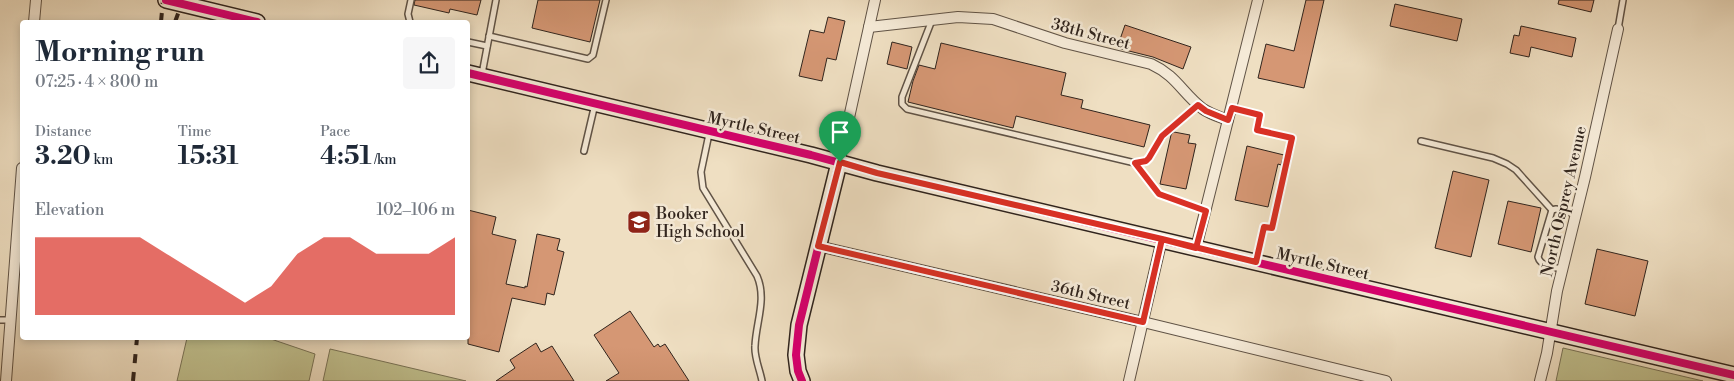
<!DOCTYPE html>
<meta charset="utf-8">
<style>
:root{--surface:#fff;--page:#f6f6f7;--text:#1f2937;--muted:#747a83;--accent:#d93025}
body{margin:0;font-family:"Libre Bodoni",serif;background:var(--page);color:var(--text);height:100vh;display:flex;flex-direction:column;font-size:19px;white-space:nowrap}
*{box-sizing:border-box;margin:0}
p{font-size:16px;color:var(--muted)}
.icon{flex:none;width:28px;height:28px;fill:none;stroke:currentColor;stroke-width:2;stroke-linecap:round;stroke-linejoin:round}
.map{position:relative;flex:1;overflow:hidden}
.drawer{position:absolute;left:20px;top:20px;width:450px;height:320px;display:flex;flex-direction:column;background:var(--surface);border-radius:5px;box-shadow:0 2px 8px #0003}
.drawer>*{flex:none}
.pin{position:absolute;display:grid;place-items:center;width:42px;height:42px;color:#fff;margin:-51px -21px;border-radius:50% 50% 50% 0;rotate:-45deg;box-shadow:0 0 5px #0007}
.pin .icon{rotate:45deg}
.round{display:grid;place-items:center;flex:none;width:52px;height:52px;border-radius:5px;background:var(--page)}
.overview{display:flex;align-items:center;justify-content:space-between;height:85px;padding:0 15px}
h1{font-size:28px;font-weight:700;line-height:38px}
.metrics{display:grid;grid-template-columns:repeat(3,1fr);gap:8px;height:85px;padding:5px 15px}
.metrics div{display:grid;align-content:center}
.metrics b{font-size:25px;font-weight:700}
.metrics small{font-size:14px;font-weight:400}
.metrics p{font-size:14px}
.chart{height:140px;padding:10px 15px}
.chart p{display:flex;justify-content:space-between}
.chart svg{width:100%;height:90px;margin-top:5px;fill:var(--accent);opacity:.7}
.map>svg:first-child{display:block}
.green{fill:#c0c08e;stroke:#787256}
.building{fill:#d59774;stroke:#30241d}
.lines{fill:none;stroke-linecap:round;stroke-linejoin:round}
.lane-casing{stroke:#605346;stroke-width:8}
.street-casing{stroke:#605346;stroke-width:12}
.secondary-casing{stroke:#30241d;stroke-width:18}
.lane{stroke:#f5ead7;stroke-width:5}
.street{stroke:#f5ead7;stroke-width:10}
.secondary{stroke:#f5ead7;stroke-width:15}
.rail{stroke:#30241d;stroke-width:4;stroke-dasharray:9 9;stroke-linecap:butt}
.cycleway-casing{stroke:#f5ead7;stroke-width:11}
.cycleway{stroke:#d6006c;stroke-width:8}
.route-casing{stroke:#fff;stroke-width:10}
.route{stroke:#d93025;stroke-width:6}
.labels{text-anchor:middle;stroke-width:5;stroke-linejoin:round;paint-order:stroke}
.street-label{font-size:16px;fill:#30241d;stroke:#f5ead7}
.poi-label{font-size:16px;fill:#30241d;stroke:#f5ead7;text-anchor:start}
</style>
<div class="map">
<svg width="1734" height="381" viewBox="0 0 1734 381">
<rect width="100%" height="100%" fill="#efdfc2"/>
<filter id="stains"><feTurbulence type="fractalNoise" baseFrequency=".004" numOctaves="4"/><feColorMatrix values="0 0 0 0 .2 0 0 0 0 .09 0 0 0 0 .02 0 0 0 .5 -.17"/></filter>
<radialGradient id="worn" r=".72"><stop offset=".6" stop-color="#630" stop-opacity="0"/><stop offset="1" stop-color="#630" stop-opacity=".3"/></radialGradient>
<g class="green">
<polygon points="187,338 268,338 315,354 309,381 177,381"/>
<polygon points="1563,348 1703,381 1556,381"/>
<polygon points="330,349 466,381 323,381"/>
</g>
<g class="building">
<polygon points="415,0 481,0 477,15 450,9 449,13 414,5"/>
<polygon points="538,0 600,0 590,42 532,28"/>
<polygon points="1306,0 1324,0 1304,88 1258,78 1266,44 1294,51"/>
<polygon points="1559,0 1594,0 1591,12 1558,4"/>
<polygon points="1395,4 1462,19 1457,41 1390,26"/>
<polygon points="828,17 845,21 836,60 827,58 822,81 799,76 810,30 824,33"/>
<polygon points="1125,25 1191,47 1183,69 1153,57 1117,48"/>
<polygon points="1521,26 1576,38 1572,57 1531,47 1529,57 1510,53 1514,35 1519,36"/>
<polygon points="892,42 912,47 907,69 887,64"/>
<polygon points="941,43 1066,73 1061,95 1083,100 1081,108 1150,125 1144,147 1016,116 1013,128 908,102 913,81 919,65 935,69"/>
<polygon points="1174,132 1190,135 1188,143 1196,144 1186,189 1160,184 1171,135"/>
<polygon points="1247,146 1284,155 1281,165 1278,164 1268,207 1235,200"/>
<polygon points="1453,171 1489,180 1471,257 1435,248"/>
<polygon points="1508,201 1541,208 1531,252 1498,244"/>
<polygon points="468,210 496,217 492,234 516,240 506,284 525,288 525,286 527,287 537,234 560,239 557,250 564,252 554,295 547,293 545,305 512,298 499,352 468,344"/>
<polygon points="1597,249 1648,261 1635,316 1585,304"/>
<polygon points="630,311 654,347 658,344 660,347 665,344 689,381 606,381 619,373 594,335"/>
<polygon points="536,343 541,352 552,346 574,381 496,381 515,368 510,360"/>
</g>
<g class="lines">
<g class="lane-casing">
<g id="lane">
<polyline points="932,20 902,97 902,104 907,109 1135,163 1145,161 1149,158 1162,137 1198,105"/>
<polyline points="410,22 408,14 411,0"/>
<polyline points="1618,29 1623,0"/>
<polyline points="489,36 588,59 593,55 606,0"/>
<polyline points="468,42 487,46"/>
<polyline points="482,74 496,0"/>
<polyline points="1231,108 1260,115 1257,130 1292,138 1272,228 1264,227 1256,261"/>
<path d="M709,134l-8,38 2,16 54,88c10,23 -1,46 -2,70 -1,11 5,24 7,35"/>
<polyline points="1421,141 1493,158 1507,164 1516,170 1552,210"/>
<polyline points="584,151 595,104"/>
<polyline points="1135,163 1159,194 1206,211"/>
<path d="M1562,269c-8,-2 -21,-2 -24,-12l14,-47 4,-1 20,5"/>
<polyline points="0,320 10,320"/>
</g>
</g>
<g class="street-casing">
<g id="street">
<polyline points="34,22 36,0"/>
<path d="M869,27l89,-10 35,2 72,24 86,21c26,12 31,29 52,45 7,5 17,8 25,11"/>
<polyline points="839,163 875,0"/>
<polyline points="818,246 1143,322 1386,381"/>
<polyline points="1196,248 1258,0"/>
<polyline points="6,381 22,168"/>
<polyline points="1129,381 1162,239"/>
<polyline points="1540,381 1547,353 1557,291 1585,177 1618,29"/>
</g>
</g>
<g class="secondary-casing">
<g id="secondary">
<polyline points="166,0 257,22"/>
<polyline points="468,73 811,155 877,173 1734,375"/>
<polyline points="802,381 798,371 796,355 799,325 839,163"/>
</g>
</g>
<use href="#lane" class="lane"/>
<use href="#street" class="street"/>
<use href="#secondary" class="secondary"/>
<g class="rail">
<polyline points="161,22 163,0"/>
<polyline points="175,22 183,0"/>
<polyline points="133,381 137,338"/>
</g>
<g class="cycleway-casing">
<g id="cycleway">
<polyline points="166,0 257,22"/>
<polyline points="468,73 811,155 877,173 1734,375"/>
<polyline points="802,381 798,371 796,355 799,325 839,163"/>
</g>
</g>
<use href="#cycleway" class="cycleway"/>
</g>
<g class="lines">
<g class="route-casing">
<polyline id="route" points="840,162 877,173 1162,239 1256,262 1264,227 1272,228 1292,138 1257,130 1260,115 1232,108 1228,120 1206,111 1198,105 1162,136 1149,158 1146,161 1135,163 1159,194 1206,211 1196,248 1162,239 1143,322 818,246 840,162"/>
</g>
<use href="#route" class="route"/>
</g>
<defs>
<g id="school-square" transform="scale(1.25)"><rect x="-9" y="-9" width="18" height="18" rx="4" fill="#8f2418" stroke="#f5ead7"/><path d="M0-5L7-2L0 1L-7-2ZM-4 1L0 2.5L4 1V4Q0 6-4 4Z" fill="#fff"/></g>
</defs>
<g fill-rule="evenodd">
<use href="#school-square" x="639" y="222"/>
</g>
<g class="labels">
<g class="street-label">
<text transform="translate(1091 33) rotate(15)" y="6">38th Street</text>
<text transform="translate(754 127) rotate(13)" y="6">Myrtle Street</text>
<text transform="translate(1563 201) rotate(-77)" y="6">North Osprey Avenue</text>
<text transform="translate(1323 263) rotate(13)" y="6">Myrtle Street</text>
<text transform="translate(1091 294) rotate(13)" y="6">36th Street</text>
</g>
<g class="poi-label">
<text x="656" y="219">Booker<tspan x="656" dy="18">High School</tspan></text>
</g>
</g>
<rect width="100%" height="100%" filter="url(#stains)"/>
<rect width="100%" height="100%" fill="url(#worn)"/>
</svg>
<div class="pin" style="left:840px;top:162px;background:#1e9e55"><svg class="icon" aria-label="arrive" viewBox="0 0 24 24"><path d="M6 21V4h12l-3 4 3 4H6"/></svg></div>
<section class="drawer">
<div class="overview"><div><h1>Morning run</h1><p>07:25 · 4 × 800 m</p></div><a class="round"><svg class="icon" aria-label="share" viewBox="0 0 24 24"><path d="M12 15V3M7 8l5-5 5 5M5 13v7h14v-7"/></svg></a></div>
<div class="metrics">
<div><p>Distance</p><b>3.20<small> km</small></b></div>
<div><p>Time</p><b>15:31</b></div>
<div><p>Pace</p><b>4:51<small> /km</small></b></div>
</div>
<div class="chart"><p><span>Elevation</span>102–106 m</p>
<svg viewBox="0 0 160 44" preserveAspectRatio="none"><path d="M0 44V6L10 6L20 6L30 6L40 6L50 14L60 22L70 30L80 38L90 30L100 14L110 6L120 6L130 14L140 14L150 14L160 6V44z"/></svg>
</div>
</section>
</div>
